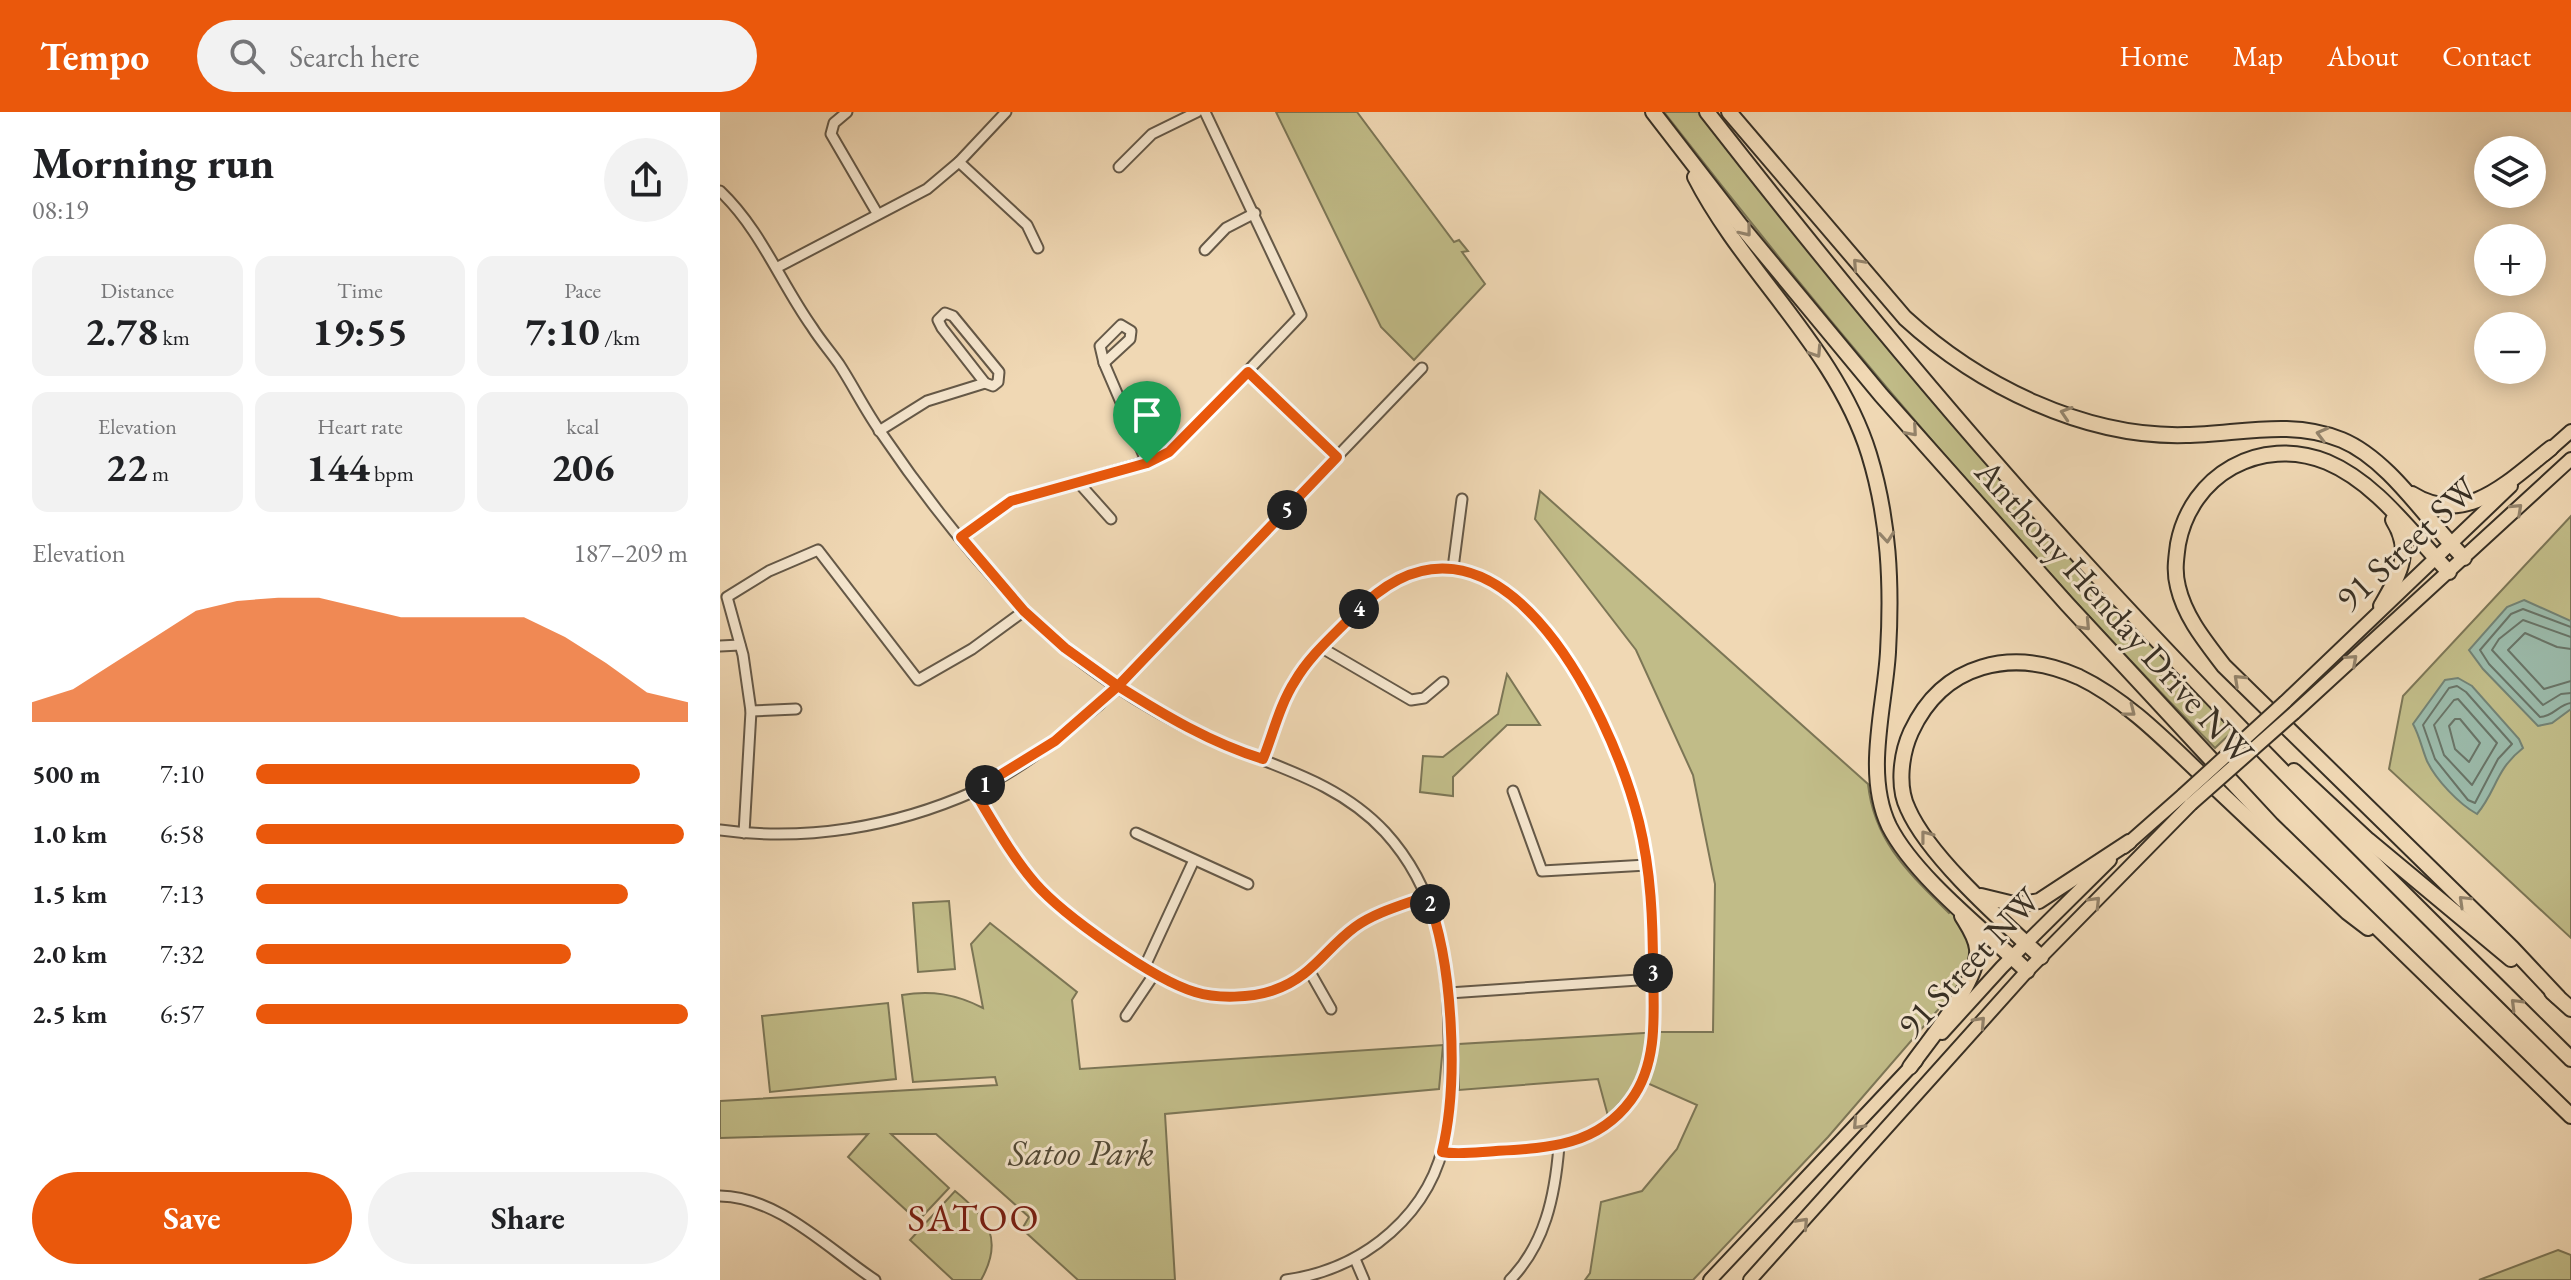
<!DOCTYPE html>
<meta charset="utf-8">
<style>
:root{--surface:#fff;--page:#f2f2f2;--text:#202124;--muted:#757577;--accent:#ea580c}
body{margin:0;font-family:"EB Garamond",serif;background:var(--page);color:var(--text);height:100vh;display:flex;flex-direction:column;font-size:30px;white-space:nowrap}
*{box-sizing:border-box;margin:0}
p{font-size:26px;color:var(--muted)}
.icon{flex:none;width:44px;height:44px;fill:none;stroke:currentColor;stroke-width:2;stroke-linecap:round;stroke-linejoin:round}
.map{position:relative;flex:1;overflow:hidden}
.panel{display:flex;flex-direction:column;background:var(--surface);width:720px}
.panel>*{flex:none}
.controls{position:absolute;left:1754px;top:24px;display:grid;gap:16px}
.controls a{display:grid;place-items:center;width:72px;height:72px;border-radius:50%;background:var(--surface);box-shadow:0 4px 20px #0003;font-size:40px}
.pin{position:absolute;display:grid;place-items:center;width:68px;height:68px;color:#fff;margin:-82px -34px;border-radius:50% 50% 50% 0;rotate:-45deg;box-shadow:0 0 8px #0007}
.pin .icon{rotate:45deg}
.km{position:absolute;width:40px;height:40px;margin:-20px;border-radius:50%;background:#222;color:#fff;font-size:22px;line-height:40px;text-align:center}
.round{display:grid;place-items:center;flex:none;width:84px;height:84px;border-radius:42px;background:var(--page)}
.overview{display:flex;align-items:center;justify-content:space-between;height:136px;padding:0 32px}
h1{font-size:44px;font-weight:700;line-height:60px}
.figures{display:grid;grid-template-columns:repeat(3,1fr);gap:12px;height:136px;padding:8px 32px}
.figures div{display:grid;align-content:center;border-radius:16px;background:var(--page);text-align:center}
.figures b{font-size:40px;font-weight:700}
.figures small{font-size:22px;font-weight:400}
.figures p{font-size:22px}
.chart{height:224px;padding:16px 32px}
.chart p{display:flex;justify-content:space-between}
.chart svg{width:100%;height:144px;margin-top:8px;fill:var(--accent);opacity:.7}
.button{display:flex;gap:16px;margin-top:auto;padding:16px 32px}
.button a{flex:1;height:92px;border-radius:48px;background:var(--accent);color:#fff;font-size:32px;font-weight:700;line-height:92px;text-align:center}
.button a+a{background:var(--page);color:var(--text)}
ul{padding:0 32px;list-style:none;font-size:26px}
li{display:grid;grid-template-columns:128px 96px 1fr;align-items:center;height:60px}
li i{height:20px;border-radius:10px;background:var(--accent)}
header{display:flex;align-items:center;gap:48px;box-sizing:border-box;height:112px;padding:0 40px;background:var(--accent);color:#fff}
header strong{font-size:38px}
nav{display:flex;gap:44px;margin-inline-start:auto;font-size:28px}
.search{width:560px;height:72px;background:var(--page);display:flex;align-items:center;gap:20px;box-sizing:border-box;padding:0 28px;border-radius:44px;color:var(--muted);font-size:30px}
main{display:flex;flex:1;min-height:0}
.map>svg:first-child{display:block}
.green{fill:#c1bc88;stroke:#7c7656;stroke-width:2}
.water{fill:#9bbaaa;stroke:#738274;stroke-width:2}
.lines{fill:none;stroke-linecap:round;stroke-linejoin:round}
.shore{stroke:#697467;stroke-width:2}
.minor-casing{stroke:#655948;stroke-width:13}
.major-casing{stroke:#372f24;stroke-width:16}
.highway-casing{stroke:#372f24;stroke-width:18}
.minor{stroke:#f5e6ce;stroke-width:9}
.major{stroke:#f0d8b4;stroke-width:12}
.highway{stroke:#f0d8b4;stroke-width:14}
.major-bridge-casing{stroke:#372f24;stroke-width:16;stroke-linecap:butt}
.major-bridge{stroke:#f0d8b4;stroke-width:12}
.oneway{stroke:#94846c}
.route-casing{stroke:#fff;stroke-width:16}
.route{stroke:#ea580c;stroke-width:10}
.labels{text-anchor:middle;stroke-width:6;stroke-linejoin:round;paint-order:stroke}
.street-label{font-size:36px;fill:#372f24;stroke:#f5e6ce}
.park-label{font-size:36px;font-style:italic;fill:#534b38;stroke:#f5e6ce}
.neighbourhood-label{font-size:38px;letter-spacing:2px;fill:#7a1f14;stroke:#f5e6ce}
</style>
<header>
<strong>Tempo</strong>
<div class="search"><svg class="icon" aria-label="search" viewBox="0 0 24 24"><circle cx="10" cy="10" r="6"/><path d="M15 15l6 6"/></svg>Search here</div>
<nav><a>Home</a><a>Map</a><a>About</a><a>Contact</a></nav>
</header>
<main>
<section class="panel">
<div class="overview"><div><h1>Morning run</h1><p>08:19</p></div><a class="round"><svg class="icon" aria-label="share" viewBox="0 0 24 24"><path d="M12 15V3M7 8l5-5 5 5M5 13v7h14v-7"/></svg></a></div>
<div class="figures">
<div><p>Distance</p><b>2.78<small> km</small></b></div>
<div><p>Time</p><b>19:55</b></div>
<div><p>Pace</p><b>7:10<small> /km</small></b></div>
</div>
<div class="figures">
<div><p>Elevation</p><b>22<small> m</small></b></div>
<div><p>Heart rate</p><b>144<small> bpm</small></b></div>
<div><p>kcal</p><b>206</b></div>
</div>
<div class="chart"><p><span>Elevation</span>187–209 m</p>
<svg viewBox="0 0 160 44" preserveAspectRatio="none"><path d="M0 44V38L10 34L20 26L30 18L40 10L50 7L60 6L70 6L80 9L90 12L100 12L110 12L120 12L130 18L140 26L150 35L160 38V44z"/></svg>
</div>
<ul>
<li><b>500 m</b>7:10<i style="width:89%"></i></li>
<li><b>1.0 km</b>6:58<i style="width:99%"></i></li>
<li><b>1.5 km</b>7:13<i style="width:86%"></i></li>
<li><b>2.0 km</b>7:32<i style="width:73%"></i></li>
<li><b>2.5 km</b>6:57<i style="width:100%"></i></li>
</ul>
<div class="button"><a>Save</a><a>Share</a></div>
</section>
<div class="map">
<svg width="1851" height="1168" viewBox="0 0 1851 1168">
<rect width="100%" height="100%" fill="#f0d8b4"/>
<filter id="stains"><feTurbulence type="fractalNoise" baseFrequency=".0025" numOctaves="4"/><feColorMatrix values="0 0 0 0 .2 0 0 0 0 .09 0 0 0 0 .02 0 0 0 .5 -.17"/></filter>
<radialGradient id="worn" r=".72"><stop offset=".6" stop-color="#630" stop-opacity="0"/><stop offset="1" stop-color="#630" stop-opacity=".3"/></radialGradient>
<g class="green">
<polygon points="556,0 637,0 734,130 739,128 748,139 742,140 765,172 694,248 661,215"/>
<path d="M944,0h37l404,480 128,139 -18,17c-197,-200 -379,-414 -551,-636z"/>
<path d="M820,379l328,293c6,58 42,90 81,129l3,-2 16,23 3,23 -9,25 -134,155 -135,143h-108l5,-7 11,-71 41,-11 35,-42 20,-44 -61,-27 -5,12 -23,26 -10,-37 -139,11v-46l202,-12h52l2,-148 -22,-109 -57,-125 -101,-131z"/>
<polygon points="1851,404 1851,826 1669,657 1683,584"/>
<polygon points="787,562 820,613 787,613 733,665 733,684 700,680 703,644 723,645 778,602"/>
<polygon points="229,789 235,857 198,860 193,791"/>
<path d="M270,811l87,69 -5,8 8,69 363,-24 -4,44 -274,25 10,166h-97l-56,-51 7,-12 -93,-83h-45l58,54 -31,33 -70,-64 20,-23 -148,4v-37l277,-16 -2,-8 -82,5 -11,-87c29,-5 54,-1 81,13l-12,-64z"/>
<polygon points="168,891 176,967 50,980 42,904"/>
<path d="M235,1079c33,27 49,48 26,89h-28l-43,-40z"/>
<polygon points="1838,1138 1851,1143 1851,1168 1759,1168"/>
</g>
<g class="water">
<polygon points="1804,488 1851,509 1851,597 1832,611 1818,614 1763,557 1749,538 1787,495"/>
<path d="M1738,566l14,8 47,53 4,9c-28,22 -26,42 -46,66 -18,-10 -41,-34 -50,-53 -5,-12 -7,-24 -14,-37l32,-44z"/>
</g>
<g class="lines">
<g class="shore">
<path d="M1851,515l-48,-18 -12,5 -31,36 9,14 51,53c13,0 19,-13 31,-14"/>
<polyline points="1851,525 1803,508 1779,527 1772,538 1823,593 1841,582 1851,581"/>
<polyline points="1851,537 1837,535 1805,521 1788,538 1824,577 1851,569"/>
<polygon points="1737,574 1746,580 1792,632 1778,647 1755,691 1748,688 1715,647 1703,613 1729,576"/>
<polygon points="1738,587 1777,631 1752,673 1724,643 1714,613 1734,588"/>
<polygon points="1735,607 1740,607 1760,631 1749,650 1735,637 1729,614"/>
</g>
<g class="minor-casing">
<g id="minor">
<polyline points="127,0 114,11 111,22 157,101"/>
<polyline points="239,50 307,113 318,136"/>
<polyline points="399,55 432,22 477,0"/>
<path d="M0,79c41,39 60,91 92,136 8,13 18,24 27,37 15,23 27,48 43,70 42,62 90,122 141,176 48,51 122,99 185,128 63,28 129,42 177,94 53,58 63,128 64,203 1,32 2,66 -3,98 -13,80 -81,136 -160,147"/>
<polyline points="485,138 506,116 535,101"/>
<polyline points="58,155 207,77 239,50 286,0"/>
<polygon points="225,201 233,204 279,260 278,270 273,274 265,271 222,216 218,208"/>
<polygon points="401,213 411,219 410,227 384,251 380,234"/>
<polyline points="384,251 427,351"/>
<polyline points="528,260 617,345"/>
<polyline points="159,319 207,289 265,271"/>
<polyline points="358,370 391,407"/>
<polyline points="241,425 291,389 439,346 467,323 581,203 485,0"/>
<polyline points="733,456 742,387"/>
<polyline points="0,534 20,533"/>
<polyline points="602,536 691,588 704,586 723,570"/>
<polyline points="31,599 76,597"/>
<path d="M543,647c10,-25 17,-55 32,-78 15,-25 39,-46 60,-68 134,-139 250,84 280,197 15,53 18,106 18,161 0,43 5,92 -22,129 -33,46 -83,48 -135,51 -18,1 -37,4 -54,1"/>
<path d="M254,679c19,31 37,64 61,92 28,32 120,98 160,109 23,7 57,6 79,-2 38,-13 51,-41 81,-63 21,-15 48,-22 72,-31"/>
<polyline points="793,679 822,759 927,753"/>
<path d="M0,718c85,12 174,-3 253,-38 46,-21 87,-55 126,-87l323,-337"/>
<polyline points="24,721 31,599 23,543 7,485 49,459 98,438 198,568 252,537 304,499"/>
<polyline points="416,721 528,772"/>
<polyline points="425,854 474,748"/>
<polyline points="590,860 611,897"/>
<polyline points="729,881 933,867"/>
<polyline points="406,904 435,861"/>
<path d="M0,1084c59,1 108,53 155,84"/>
<polyline points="635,1147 644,1168"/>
<path d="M790,1168c35,-36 45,-84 49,-134"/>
</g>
</g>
<g class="major-casing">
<g id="major">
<polyline points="1825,342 1851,319"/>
<polyline points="1565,590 1791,374"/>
<polyline points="1574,601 1851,347"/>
<polyline points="1404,735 1463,683"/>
<polyline points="1222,921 1282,855 1390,748"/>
<polyline points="990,1168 1196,949"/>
<polyline points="1030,1168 1307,859 1471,692"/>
</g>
</g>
<g class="highway-casing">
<g id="highway">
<polyline points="933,0 1021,114 1161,283 1347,492 1552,713 1851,1004"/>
<path d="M987,0c124,159 253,316 390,464 153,166 313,324 474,483"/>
<path d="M1009,0l176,206c73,67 179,120 281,117 53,-1 105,-16 156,5 48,20 86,82 122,118"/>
<path d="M975,65c49,96 141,171 174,277 20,65 23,130 19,198 -3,54 -24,122 1,174 26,51 96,105 138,145"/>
<path d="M1692,382c54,34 98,-14 139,-46"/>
<path d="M1729,460c-37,-38 -72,-89 -122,-110 -67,-27 -136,13 -149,82 -2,15 -4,28 0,43 7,30 27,54 46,79l288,282 46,49"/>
<path d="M1661,494c17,-30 33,-53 12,-86"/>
<polyline points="1574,659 1648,728 1791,847"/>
<polyline points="1261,784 1298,793 1319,789 1409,730"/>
<path d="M1321,845c-39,-36 -112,-100 -133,-148 -11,-22 -7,-55 3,-77 32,-69 101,-85 168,-55 48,23 89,66 127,102 47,44 94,89 141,133l21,16"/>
<polyline points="1832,880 1851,897"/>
<path d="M1190,955c18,-26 70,-86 67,-118 -1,-12 -9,-23 -15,-33"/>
</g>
</g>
<use href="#minor" class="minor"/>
<use href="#major" class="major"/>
<use href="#highway" class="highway"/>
<g class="major-bridge-casing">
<g id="major-bridge">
<polyline points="1463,683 1565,590"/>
<polyline points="1471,692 1574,601"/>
</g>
</g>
<use href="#major-bridge" class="major-bridge"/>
</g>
<defs><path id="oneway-chevron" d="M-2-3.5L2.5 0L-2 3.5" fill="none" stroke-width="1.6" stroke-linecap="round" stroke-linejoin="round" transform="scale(2)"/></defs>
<g class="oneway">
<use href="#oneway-chevron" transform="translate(1026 119) rotate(51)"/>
<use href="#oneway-chevron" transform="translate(1138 152) rotate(-132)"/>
<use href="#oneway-chevron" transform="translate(1096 240) rotate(57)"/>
<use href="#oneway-chevron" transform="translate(1346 301) rotate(-162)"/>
<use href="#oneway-chevron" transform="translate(1192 319) rotate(49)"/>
<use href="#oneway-chevron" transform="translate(1602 322) rotate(-165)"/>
<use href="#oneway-chevron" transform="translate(1797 397) rotate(-43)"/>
<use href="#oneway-chevron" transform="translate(1167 425) rotate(85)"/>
<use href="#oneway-chevron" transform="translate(1365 513) rotate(47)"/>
<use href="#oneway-chevron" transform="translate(1632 548) rotate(-42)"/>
<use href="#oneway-chevron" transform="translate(1519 568) rotate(-137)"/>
<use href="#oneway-chevron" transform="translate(1410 599) rotate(38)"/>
<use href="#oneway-chevron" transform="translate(1206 724) rotate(-128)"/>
<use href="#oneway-chevron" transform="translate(1744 789) rotate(-136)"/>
<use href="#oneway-chevron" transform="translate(1375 790) rotate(-46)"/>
<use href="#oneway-chevron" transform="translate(1796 892) rotate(-135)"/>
<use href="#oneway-chevron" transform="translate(1260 910) rotate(-47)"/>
<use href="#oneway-chevron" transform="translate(1138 1012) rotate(133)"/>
<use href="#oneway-chevron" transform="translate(1083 1111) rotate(-47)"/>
</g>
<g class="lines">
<g class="route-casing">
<path id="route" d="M427,351l-136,38 -50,36 63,74 41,37 53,38 -63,55 -81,50c19,31 37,64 61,92 28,32 119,97 160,109 22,7 57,6 79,-2 38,-13 51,-41 81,-63 21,-15 48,-22 72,-31 26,66 32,187 15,256 17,3 36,0 54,-1 52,-3 101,-5 135,-51 27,-36 23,-86 22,-129 0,-50 -2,-100 -14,-149 -29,-115 -146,-352 -284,-209 -21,22 -45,42 -60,68 -15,23 -22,53 -32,78 -52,-16 -99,-44 -145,-73l219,-229 -89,-85 -79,80 -22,11"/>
</g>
<use href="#route" class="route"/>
</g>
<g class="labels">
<g class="street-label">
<text transform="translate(1686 431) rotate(-43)" y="13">91 Street SW</text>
<text transform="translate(1395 499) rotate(48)" y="13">Anthony Henday Drive NW</text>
<text transform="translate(1248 850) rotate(-47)" y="13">91 Street NW</text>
</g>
<g class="park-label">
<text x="361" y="1053">Satoo Park</text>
</g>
<g class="neighbourhood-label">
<text x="254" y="1119">SATOO</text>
</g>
</g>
<rect width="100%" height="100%" filter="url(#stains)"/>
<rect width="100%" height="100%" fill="url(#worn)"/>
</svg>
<div class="controls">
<a><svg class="icon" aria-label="layers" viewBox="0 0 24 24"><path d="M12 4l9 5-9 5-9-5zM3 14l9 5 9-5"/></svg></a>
<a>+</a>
<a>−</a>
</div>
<div class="pin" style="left:427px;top:351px;background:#1e9e55"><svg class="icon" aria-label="arrive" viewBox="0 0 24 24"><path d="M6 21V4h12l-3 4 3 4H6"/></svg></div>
<b class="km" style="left:265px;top:673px">1</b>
<b class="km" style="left:710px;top:792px">2</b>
<b class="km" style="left:933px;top:861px">3</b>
<b class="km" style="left:639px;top:497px">4</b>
<b class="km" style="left:567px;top:398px">5</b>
</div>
</main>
